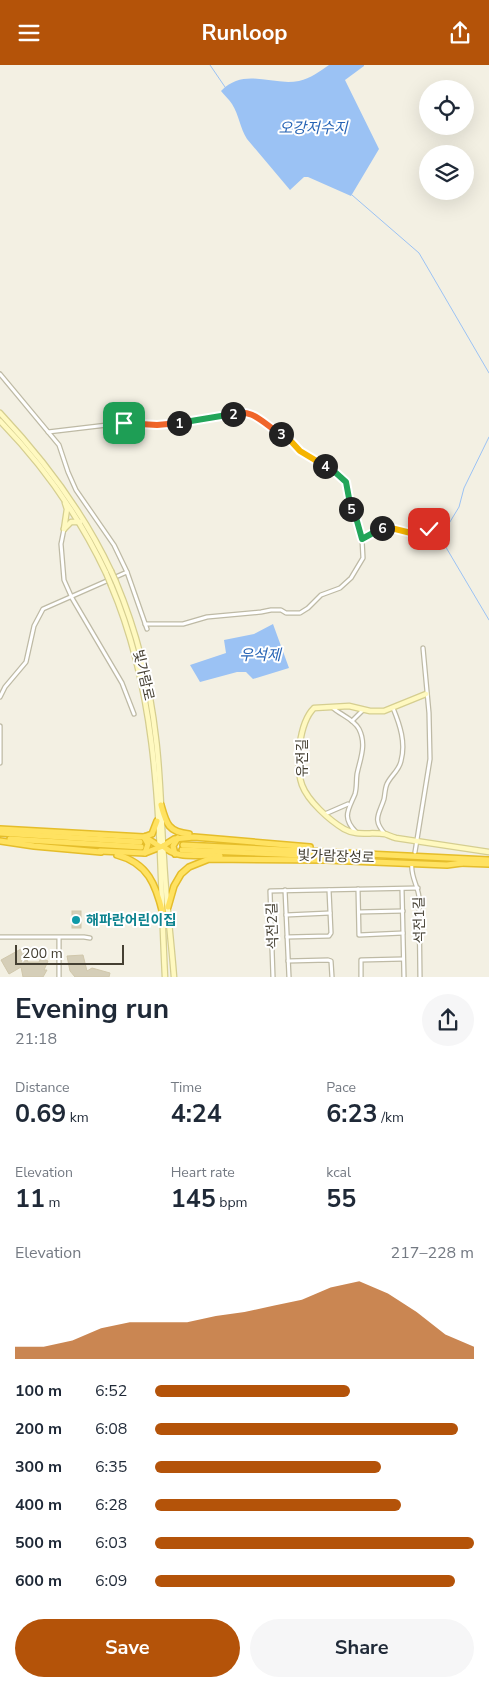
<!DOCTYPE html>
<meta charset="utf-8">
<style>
:root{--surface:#fff;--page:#f6f6f7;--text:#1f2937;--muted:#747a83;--accent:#b45309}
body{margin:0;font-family:"Nunito Sans","Noto Sans KR",sans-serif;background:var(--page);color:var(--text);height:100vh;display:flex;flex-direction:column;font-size:19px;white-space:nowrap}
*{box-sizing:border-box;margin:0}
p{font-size:16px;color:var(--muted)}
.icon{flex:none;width:28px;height:28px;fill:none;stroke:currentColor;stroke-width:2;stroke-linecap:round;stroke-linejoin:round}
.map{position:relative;height:912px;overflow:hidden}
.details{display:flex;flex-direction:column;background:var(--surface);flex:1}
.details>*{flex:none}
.fabs{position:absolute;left:419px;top:15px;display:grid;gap:10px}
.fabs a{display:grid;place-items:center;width:55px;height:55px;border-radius:50%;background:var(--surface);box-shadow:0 5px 20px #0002;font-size:25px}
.scale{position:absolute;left:15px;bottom:12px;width:109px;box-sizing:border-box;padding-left:5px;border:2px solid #454033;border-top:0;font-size:14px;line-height:18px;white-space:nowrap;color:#454033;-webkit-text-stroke:4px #fff;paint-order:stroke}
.pin{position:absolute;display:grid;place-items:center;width:42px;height:42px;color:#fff;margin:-21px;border-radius:10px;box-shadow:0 2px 8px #0006}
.km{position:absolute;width:25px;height:25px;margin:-12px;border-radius:50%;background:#222;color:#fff;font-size:14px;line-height:25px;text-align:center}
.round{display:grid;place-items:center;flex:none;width:52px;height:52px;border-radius:26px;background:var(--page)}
.summary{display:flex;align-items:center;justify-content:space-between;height:85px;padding:0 15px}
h1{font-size:28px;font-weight:700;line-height:38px}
.metrics{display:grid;grid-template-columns:repeat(3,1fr);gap:8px;height:85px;padding:5px 15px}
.metrics div{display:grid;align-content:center}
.metrics b{font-size:25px;font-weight:700}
.metrics small{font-size:14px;font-weight:400}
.metrics p{font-size:14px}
.chart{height:140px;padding:10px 15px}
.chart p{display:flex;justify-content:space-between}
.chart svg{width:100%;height:90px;margin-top:5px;fill:var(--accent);opacity:.7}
.action{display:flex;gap:10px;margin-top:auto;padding:10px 15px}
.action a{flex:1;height:58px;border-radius:30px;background:var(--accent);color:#fff;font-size:20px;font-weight:700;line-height:58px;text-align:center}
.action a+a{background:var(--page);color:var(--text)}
ul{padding:0 15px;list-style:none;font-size:16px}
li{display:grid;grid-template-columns:80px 60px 1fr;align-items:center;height:38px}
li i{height:12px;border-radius:6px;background:var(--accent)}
header{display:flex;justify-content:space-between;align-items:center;height:65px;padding:0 15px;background:var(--accent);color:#fff;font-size:22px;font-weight:700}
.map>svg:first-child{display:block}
.water{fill:#9bc2f4}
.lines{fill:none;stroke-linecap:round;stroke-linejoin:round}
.stream{stroke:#9bc2f4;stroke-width:1}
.building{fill:#d5ceb8;stroke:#d0c7ab}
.street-casing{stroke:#bebaa5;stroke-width:5.5}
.secondary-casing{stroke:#d5ce90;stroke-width:7}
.highway-casing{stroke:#e5bd2a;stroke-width:8}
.street{stroke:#fff;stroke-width:3}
.secondary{stroke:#fff9c0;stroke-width:4.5}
.highway{stroke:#ffe261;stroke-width:5}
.secondary-bridge-casing{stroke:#d5ce90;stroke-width:7;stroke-linecap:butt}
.secondary-bridge{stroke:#fff9c0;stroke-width:4.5}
.split-1-casing{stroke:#fff;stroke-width:10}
.split-2-casing{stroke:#fff;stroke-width:10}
.split-3-casing{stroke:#fff;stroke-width:10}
.split-4-casing{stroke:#fff;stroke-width:10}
.split-5-casing{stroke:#fff;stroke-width:10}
.split-6-casing{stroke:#fff;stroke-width:10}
.split-7-casing{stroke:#fff;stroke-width:10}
.split-1{stroke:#f0652b;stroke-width:6}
.split-2{stroke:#22a559;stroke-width:6}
.split-3{stroke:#f0652b;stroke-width:6}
.split-4{stroke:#f5b400;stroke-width:6}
.split-5{stroke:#22a559;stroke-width:6}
.split-6{stroke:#22a559;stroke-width:6}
.split-7{stroke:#f5b400;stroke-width:6}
.culture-dot{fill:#0f9aa8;stroke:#fff;stroke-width:2}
.labels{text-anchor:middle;stroke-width:4;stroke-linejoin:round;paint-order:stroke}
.street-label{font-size:14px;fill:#454033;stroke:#fff}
.culture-label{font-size:14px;font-weight:bold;fill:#0d838f;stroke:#fff;text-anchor:start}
.water-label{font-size:15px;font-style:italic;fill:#2764b5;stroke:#fff}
</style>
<header><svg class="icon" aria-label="menu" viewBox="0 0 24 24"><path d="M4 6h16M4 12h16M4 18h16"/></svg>Runloop<svg class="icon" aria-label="share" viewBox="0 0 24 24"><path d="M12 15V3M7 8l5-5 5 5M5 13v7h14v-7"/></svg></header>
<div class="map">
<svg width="489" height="912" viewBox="0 0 489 912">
<rect width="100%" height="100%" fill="#f3f0e3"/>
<g class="water">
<path d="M329,0h35v1l-19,14 34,69 -28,47 -43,-19h-4l-14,13 -43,-51c-7,-11 -8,-24 -15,-35 -3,-5 -8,-9 -11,-13 24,-24 49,-5 78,-10 12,-3 20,-9 30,-16z"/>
<polygon points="273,559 289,603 253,614 246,607 237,607 200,617 190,600 226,588 224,575 254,569"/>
</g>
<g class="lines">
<g class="stream">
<polyline points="210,0 225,22"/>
<polyline points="352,130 419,188 489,308"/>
<polyline points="489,372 464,423 459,442 442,470 444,479 489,555"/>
</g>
</g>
<g class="building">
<rect x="72" y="846" width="9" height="17"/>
<polygon points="21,884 28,897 39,897 41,893 48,896 44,905 47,905 43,912 23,912 21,902 9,909 1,895"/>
<polygon points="83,890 87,906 92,903 110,908 109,912 75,912 70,906 67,891"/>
</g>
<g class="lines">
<g class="street-casing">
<g id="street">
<polyline points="0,309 59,380 68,407 76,425 114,480 127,507 147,564"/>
<polyline points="48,367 124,358 166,360 241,347 257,351 288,373 300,386 336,408 343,414 348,421 350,440 355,449 362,474"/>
<polyline points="64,464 61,479 64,515 72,533 122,618 134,649"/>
<polyline points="145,559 183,559 207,552 261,547 271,545 281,545 286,548 300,548 308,543 321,530 340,523 351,513 363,493 362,474 380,463 395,464 411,468 438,462 444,464"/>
<polyline points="0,632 5,622 26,597 34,561 43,544 127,507"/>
<path d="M332,642c8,8 21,11 27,22 8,16 1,30 -2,45 -1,7 0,13 -2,20 -6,15 -14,23 1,38"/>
<polyline points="352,656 363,645"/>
<polyline points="0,661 0,698"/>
<polyline points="325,749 348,739"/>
<path d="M385,769c-13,-15 -6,-19 -1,-35 1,-5 1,-11 3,-15 4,-9 12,-13 14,-23 5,-18 -1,-36 -8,-53"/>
<polyline points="415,787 430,694 429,648 423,583"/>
<path d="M412,799c-2,11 6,22 7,33l1,80"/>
<polyline points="358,824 359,870 403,868"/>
<polyline points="402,824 404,912"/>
<polyline points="285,825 289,912"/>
<polyline points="359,847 403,846"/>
<polyline points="286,850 330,848"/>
<polyline points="0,872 84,872 90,873"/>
<polyline points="287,872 329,871 331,868 329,825"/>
<polyline points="59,873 59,912"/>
<polyline points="288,896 328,895 331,896 332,912"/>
<polyline points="273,912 270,826 418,823"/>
<polyline points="361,912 361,895 403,894"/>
</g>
</g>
<g class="secondary-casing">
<g id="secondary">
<path d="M0,348c45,48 83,98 111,158"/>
<path d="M0,356c44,45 79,95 106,152"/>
<polyline points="64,464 67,444 65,438"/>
<polyline points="64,464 71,457 80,457"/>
<path d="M116,517c21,50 34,103 40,157 5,40 5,81 8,121 2,39 7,78 10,117"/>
<path d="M111,520c53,124 47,260 54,392"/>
<path d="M426,629l-42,17h-14l-21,-5 -35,2c-15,15 -19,57 -12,77 6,16 27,35 42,44 12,7 27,3 41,5 3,1 7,3 11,4l93,14"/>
</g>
</g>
<g class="highway-casing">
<g id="highway">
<path d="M161,740c5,18 7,27 28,29"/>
<polyline points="0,764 144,772 152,769 157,756"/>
<polyline points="0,768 140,777"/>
<polyline points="144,772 148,779 145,788"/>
<polyline points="145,772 159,781"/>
<polyline points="10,774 141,782"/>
<polyline points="0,776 34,781 101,787"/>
<polyline points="183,780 489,795"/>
<path d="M163,781c15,15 38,7 57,10"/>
<polyline points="182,785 326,791"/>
<polyline points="100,786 145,788 163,781 174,774 194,772 310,782"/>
<polyline points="175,789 173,781 178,773"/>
<path d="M117,790c31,8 39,30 46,59"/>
<polyline points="460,798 489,799"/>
<polyline points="168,842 174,821 181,809 189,802 209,794 326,795 447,800 462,798"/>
</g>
</g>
<use href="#street" class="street"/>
<use href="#secondary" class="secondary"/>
<use href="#highway" class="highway"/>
<g class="secondary-bridge-casing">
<g id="secondary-bridge">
<polyline points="111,506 116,517"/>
<polyline points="106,508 111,520"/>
</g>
</g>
<use href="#secondary-bridge" class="secondary-bridge"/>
</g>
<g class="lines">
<g class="split-1-casing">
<polyline id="split-1" points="124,358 157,360 179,358"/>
</g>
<g class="split-2-casing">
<polyline id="split-2" points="179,358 233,349"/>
</g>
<g class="split-3-casing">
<path id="split-3" d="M233,349c21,-6 31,11 48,20"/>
</g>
<g class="split-4-casing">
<polyline id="split-4" points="281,369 288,373 300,386 325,401"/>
</g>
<g class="split-5-casing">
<polyline id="split-5" points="325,401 336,408 346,417 351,444"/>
</g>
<g class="split-6-casing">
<polyline id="split-6" points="351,444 355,449 362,474 382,463"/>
</g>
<g class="split-7-casing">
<polyline id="split-7" points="382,463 395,464 411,468 429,464"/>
</g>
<use href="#split-1" class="split-1"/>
<use href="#split-2" class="split-2"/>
<use href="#split-3" class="split-3"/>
<use href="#split-4" class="split-4"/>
<use href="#split-5" class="split-5"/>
<use href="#split-6" class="split-6"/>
<use href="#split-7" class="split-7"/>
</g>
<circle class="culture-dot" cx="76" cy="855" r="5"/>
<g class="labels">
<g class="street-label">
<text transform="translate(144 610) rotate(77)" y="5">빛가람로</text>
<text transform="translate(302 693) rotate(-90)" y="5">유전길</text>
<text transform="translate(336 791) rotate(2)" y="5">빛가람장성로</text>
<text transform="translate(419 855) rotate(-91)" y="5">석전1길</text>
<text transform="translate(272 861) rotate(-92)" y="5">석전2길</text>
</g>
<g class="culture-label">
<text x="86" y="860">해파란어린이집</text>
</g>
<g class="water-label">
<text x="313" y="68">오강저수지</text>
<text x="260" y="595">우석제</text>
</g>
</g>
</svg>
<div class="fabs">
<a><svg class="icon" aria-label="locate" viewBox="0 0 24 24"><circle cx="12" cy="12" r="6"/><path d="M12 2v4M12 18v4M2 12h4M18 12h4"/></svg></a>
<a><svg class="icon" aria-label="layers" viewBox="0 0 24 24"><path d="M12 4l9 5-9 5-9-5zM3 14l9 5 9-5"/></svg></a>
</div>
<div class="scale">200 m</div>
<div class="pin" style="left:124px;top:358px;background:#1e9e55"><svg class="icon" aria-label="arrive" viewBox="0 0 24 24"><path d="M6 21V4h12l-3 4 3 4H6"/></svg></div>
<div class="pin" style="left:429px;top:464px;background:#d93025"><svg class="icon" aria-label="check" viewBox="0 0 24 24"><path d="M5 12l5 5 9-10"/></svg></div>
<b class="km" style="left:179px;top:358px">1</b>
<b class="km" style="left:233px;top:349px">2</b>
<b class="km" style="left:281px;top:369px">3</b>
<b class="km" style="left:325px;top:401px">4</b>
<b class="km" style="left:351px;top:444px">5</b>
<b class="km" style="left:382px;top:463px">6</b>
</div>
<section class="details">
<div class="summary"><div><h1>Evening run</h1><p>21:18</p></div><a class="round"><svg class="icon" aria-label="share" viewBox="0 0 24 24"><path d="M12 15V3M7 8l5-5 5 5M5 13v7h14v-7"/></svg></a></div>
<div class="metrics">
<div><p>Distance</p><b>0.69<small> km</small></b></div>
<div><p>Time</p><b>4:24</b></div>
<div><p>Pace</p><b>6:23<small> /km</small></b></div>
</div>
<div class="metrics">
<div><p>Elevation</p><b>11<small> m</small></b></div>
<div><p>Heart rate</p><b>145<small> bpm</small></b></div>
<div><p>kcal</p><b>55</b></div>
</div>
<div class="chart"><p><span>Elevation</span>217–228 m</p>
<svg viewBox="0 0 160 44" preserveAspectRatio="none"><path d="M0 44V38L10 38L20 35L30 29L40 26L50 26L60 26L70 23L80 21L90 18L100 15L110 9L120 6L130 12L140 21L150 32L160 38V44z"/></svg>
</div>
<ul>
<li><b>100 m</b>6:52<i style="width:61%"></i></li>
<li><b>200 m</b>6:08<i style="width:95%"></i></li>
<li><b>300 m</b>6:35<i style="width:71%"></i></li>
<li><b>400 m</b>6:28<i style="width:77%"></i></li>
<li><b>500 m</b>6:03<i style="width:100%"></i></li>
<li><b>600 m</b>6:09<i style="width:94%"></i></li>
</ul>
<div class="action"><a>Save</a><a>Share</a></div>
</section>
